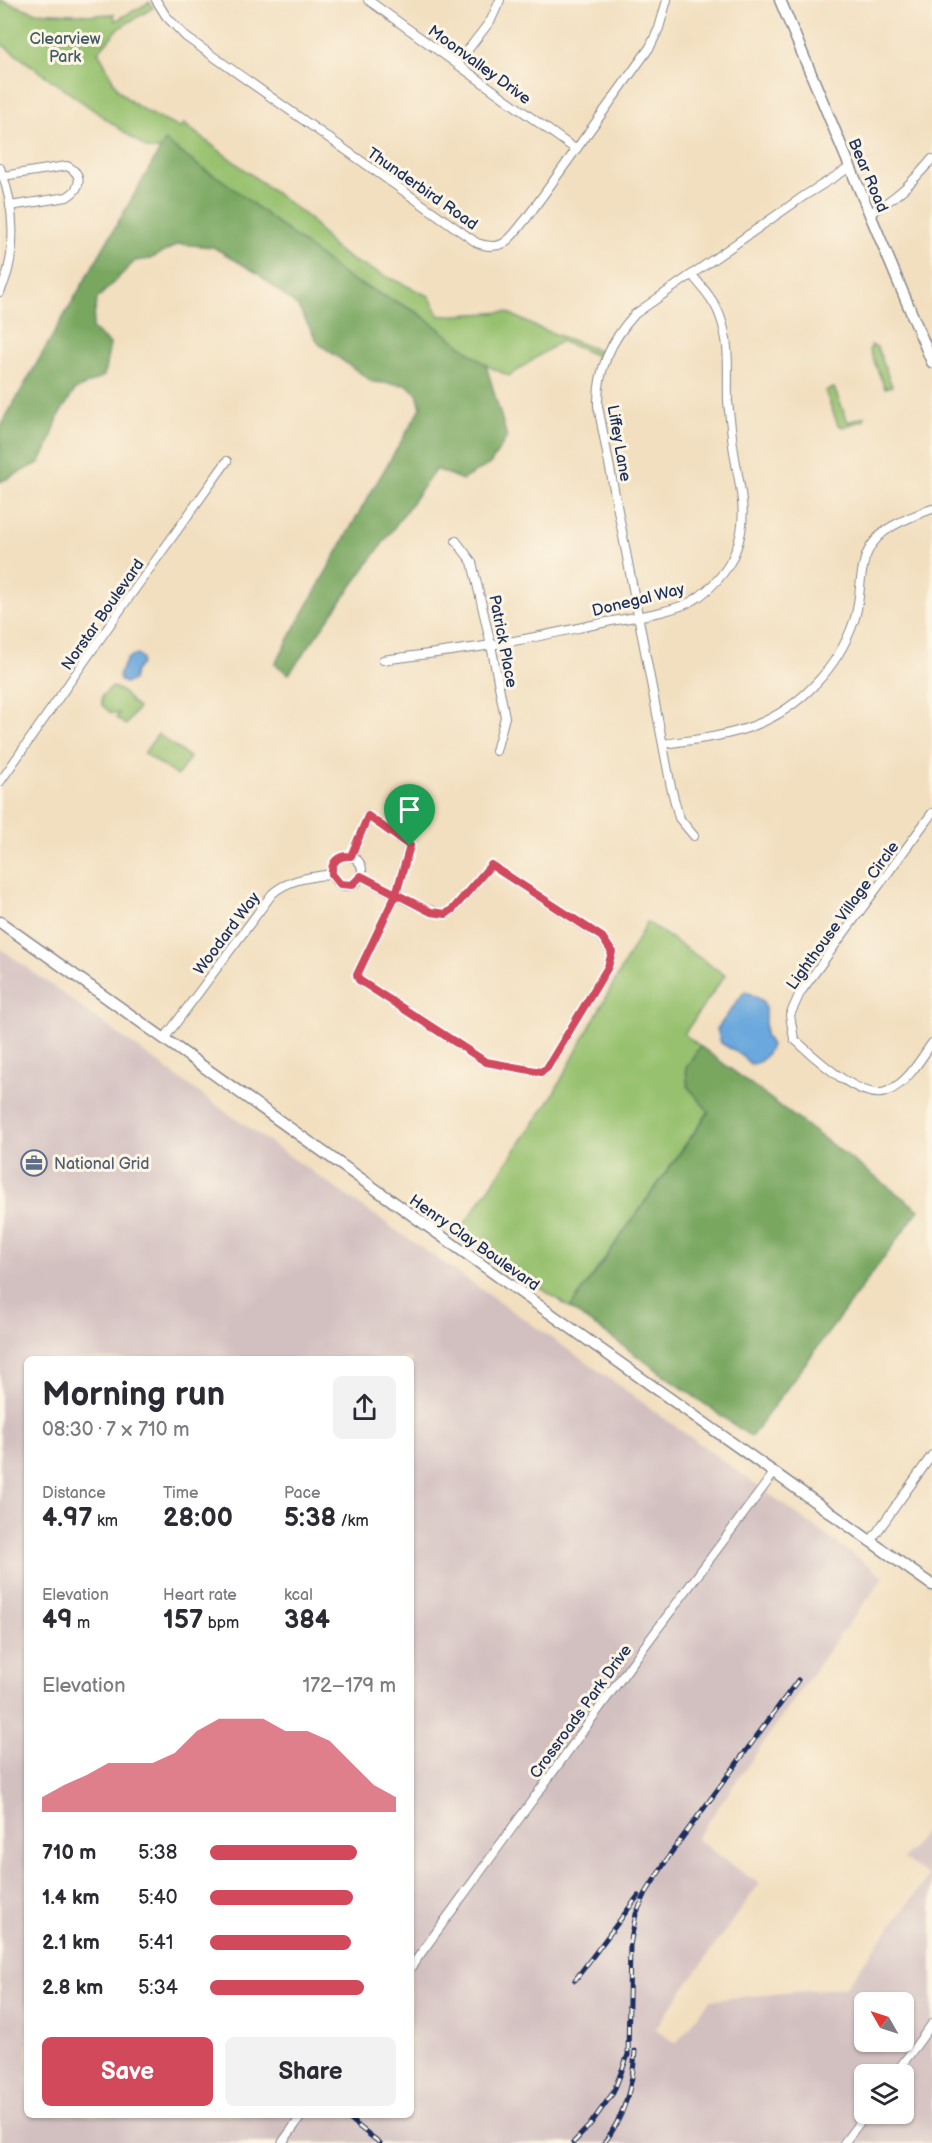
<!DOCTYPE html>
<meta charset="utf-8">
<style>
:root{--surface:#fff;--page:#f2f2f3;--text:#2b2b33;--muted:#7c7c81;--accent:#d1495b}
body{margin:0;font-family:"Balsamiq Sans",sans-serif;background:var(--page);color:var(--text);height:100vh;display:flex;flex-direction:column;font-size:22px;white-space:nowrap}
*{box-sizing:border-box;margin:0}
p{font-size:20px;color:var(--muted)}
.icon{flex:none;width:33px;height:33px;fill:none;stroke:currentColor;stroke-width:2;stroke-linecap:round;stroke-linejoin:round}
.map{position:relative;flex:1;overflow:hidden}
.drawer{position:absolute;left:24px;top:1356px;width:390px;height:762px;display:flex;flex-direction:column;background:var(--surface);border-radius:9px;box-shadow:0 2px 4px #0004}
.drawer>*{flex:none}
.needle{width:39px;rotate:309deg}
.buttons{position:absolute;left:854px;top:1992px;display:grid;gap:12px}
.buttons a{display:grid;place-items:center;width:60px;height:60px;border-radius:9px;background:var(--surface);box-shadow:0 2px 4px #0004;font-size:30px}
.pin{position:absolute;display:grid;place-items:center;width:51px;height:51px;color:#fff;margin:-62px -26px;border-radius:50% 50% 50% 0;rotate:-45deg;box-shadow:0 0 6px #0007}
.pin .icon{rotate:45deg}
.round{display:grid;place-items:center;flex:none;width:63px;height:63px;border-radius:9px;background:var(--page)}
.overview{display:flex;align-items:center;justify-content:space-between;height:102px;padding:0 18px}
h1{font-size:33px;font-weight:800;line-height:45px}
.figures{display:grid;grid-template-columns:repeat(3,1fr);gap:9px;height:102px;padding:6px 18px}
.figures div{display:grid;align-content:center}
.figures b{font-size:26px;font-weight:800}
.figures small{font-size:16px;font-weight:400}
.figures p{font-size:16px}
.chart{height:168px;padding:12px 18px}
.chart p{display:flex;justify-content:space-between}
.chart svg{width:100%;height:108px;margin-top:6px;fill:var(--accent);opacity:.7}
.button{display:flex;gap:12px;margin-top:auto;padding:12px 18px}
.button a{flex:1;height:69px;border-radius:9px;background:var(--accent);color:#fff;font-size:24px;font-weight:800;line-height:69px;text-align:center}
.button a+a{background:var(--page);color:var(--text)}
ul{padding:0 18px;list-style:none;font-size:20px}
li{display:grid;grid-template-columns:96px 72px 1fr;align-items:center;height:45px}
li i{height:15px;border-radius:8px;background:var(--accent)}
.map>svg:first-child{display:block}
.industrial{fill:#d2bfc0;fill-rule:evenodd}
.green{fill:#97c16e;stroke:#597866;stroke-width:1.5}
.forest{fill:#79a761;stroke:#4a6b60;stroke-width:1.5}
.water{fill:#6ba8dd;stroke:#436c9e;stroke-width:1.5}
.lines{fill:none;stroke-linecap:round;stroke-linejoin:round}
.street-casing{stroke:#86878e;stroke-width:10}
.secondary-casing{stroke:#86878e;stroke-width:13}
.street{stroke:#fff;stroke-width:8}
.secondary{stroke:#fff;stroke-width:10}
.rail-casing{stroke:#1b2f5e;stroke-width:5}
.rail{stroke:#fcf5e5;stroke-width:3;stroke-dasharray:9;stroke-linecap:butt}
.route-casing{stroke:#fff;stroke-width:12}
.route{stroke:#d1495b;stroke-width:8}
.labels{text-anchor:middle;stroke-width:6;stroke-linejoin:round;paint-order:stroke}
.park-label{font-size:16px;fill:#405b63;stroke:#fcf5e5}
.street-label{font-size:16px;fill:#1b2f5e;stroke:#fcf5e5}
.service-label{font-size:16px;fill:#4e5e75;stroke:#fcf5e5;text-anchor:start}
</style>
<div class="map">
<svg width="932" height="2143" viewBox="0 0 932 2143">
<rect width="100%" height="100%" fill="#fcf5e5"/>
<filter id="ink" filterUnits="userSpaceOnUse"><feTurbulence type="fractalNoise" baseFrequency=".0167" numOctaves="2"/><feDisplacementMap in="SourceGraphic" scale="12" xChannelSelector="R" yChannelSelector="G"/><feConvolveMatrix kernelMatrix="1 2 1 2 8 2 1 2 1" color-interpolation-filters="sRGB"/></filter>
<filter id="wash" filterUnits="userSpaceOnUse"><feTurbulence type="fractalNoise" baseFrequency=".008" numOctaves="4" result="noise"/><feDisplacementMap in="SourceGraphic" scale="24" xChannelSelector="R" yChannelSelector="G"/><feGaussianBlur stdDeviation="1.35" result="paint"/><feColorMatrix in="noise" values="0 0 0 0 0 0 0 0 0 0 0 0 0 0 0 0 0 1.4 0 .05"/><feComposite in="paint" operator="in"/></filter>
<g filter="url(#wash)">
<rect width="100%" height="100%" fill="#f2dfbf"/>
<path class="industrial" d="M0,948l209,152 394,274 281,203 -53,70 -135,192 63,45 -104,145 21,15 34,-44 135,-13 84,-111 -25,-17 28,-37v321h-932zM27,1359h384v756h-384zM864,2002h39v40h-39zM864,2074h39v40h-39z"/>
<g class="green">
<path d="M0,0l35,12 57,3 22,-1 1,7 35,-19 3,6 -34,20 -21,24c8,11 11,23 18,34 11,19 45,33 64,42l4,-4 126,95 24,29 19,13 76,35 11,20 67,-4 27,14 66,25 -2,5 -37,-15 -52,35 -55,-26 -102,-63 -184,-137 -20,-1 -148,-106z"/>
<polygon points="871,345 877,347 892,386 885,388 869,349 872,347"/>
<polygon points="834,388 848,422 865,416 864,420 843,427 838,425 825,391"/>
<path d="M111,687c14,2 16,13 27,21l-12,17 -10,-7 3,-5h-8l-9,-8v-9z"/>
<polygon points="158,734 190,758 177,776 144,753"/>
<polygon points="647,922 725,975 684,1034 700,1046 686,1068 688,1087 709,1111 570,1308 459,1232 551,1098"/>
</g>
<g class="forest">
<polygon points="165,141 202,168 221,179 348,278 417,312 486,365 507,437 490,464 462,480 436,469 289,674 275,664 357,516 421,408 417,394 407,385 373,382 319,344 298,307 257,273 213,247 179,244 150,259 135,261 97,299 92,329 110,344 104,376 75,390 59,415 49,444 39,463 0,482 0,427"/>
<polygon points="700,1046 919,1210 751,1437 570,1308 709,1112 688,1087 686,1068"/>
</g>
<g class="water">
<polygon points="134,655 139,655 142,659 141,664 135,671 133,681 125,683 120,680 119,674 128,658"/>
<path d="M745,991l18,10 2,7v27l6,10c-4,10 -9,19 -21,19l-7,-8 -22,-13 -4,-14z"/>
</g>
</g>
<g filter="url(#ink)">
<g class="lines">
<g class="street-casing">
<g id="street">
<path d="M156,0l10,16 20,21 291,206c27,10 33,-5 49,-24l124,-172 9,-19 8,-28"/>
<polyline points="368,0 575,149"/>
<polyline points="457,64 491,20 500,0"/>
<path d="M0,168c15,37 18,87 0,124"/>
<path d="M3,176l64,-10c16,8 15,22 0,31l-57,9"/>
<path d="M869,214c28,-17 42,-30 63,-55"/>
<polyline points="456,541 472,562 491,645 505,717 496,751"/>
<path d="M383,660c36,-5 72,-9 108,-15 39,-6 77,-15 116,-23 26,-5 64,-9 87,-22 17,-11 34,-29 41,-48 17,-40 1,-74 -3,-115 -1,-12 -3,-24 -4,-36 -1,-31 3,-55 -8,-85 -6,-16 -18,-29 -28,-41"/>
<path d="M663,744c30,-4 61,-7 90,-18 46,-17 85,-58 101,-105 6,-17 5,-36 9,-54 6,-36 39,-47 69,-58"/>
<polyline points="0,782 130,596 227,461"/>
<path d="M932,813l-132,180 -10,22 4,24c19,16 68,65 94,52 20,-9 32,-31 44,-48"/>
<path d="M694,836l-15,-18 -8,-31 -73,-381c-1,-36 13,-66 37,-92l169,-118 45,-28"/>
<circle cx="347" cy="871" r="15"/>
<path d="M351,856l17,-40 41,30 -13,48 -39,81 2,5 127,82 55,10 6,-4 61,-101 4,-14 -11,-16 -110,-72 -38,45 -7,4c-30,-5 -58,-24 -85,-38"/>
<path d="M164,1039l108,-145c16,-15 39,-17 60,-20"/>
<polyline points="870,1542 932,1455"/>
<polyline points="411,1967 641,1651 774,1473"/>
<polyline points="895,2074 932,2024"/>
<polyline points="282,2143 302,2115"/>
<polyline points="844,2143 866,2114"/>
</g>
</g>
<g class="secondary-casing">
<g id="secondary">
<polyline points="780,0 932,362"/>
<polyline points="0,922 932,1585"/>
</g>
</g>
<use href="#street" class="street"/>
<use href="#secondary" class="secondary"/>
<g class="rail-casing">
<g id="rail">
<polyline points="575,1980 638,1896"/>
<polyline points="344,2115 380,2143"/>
<polyline points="573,2143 589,2126 613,2093 628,2055 630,1945 636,1914 646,1893 671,1853 798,1680"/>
<path d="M604,2143c21,-27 29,-59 31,-92"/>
</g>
</g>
<use href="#rail" class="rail"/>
</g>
</g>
<g class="lines" filter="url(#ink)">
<g class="route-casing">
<path id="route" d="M410,846l-42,-30 -17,40c-13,-1 -20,6 -19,18l8,10 12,1 9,-9 35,18 -39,81 2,5 127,82 55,10 6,-4 61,-101 4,-15 -10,-15 -111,-72 -38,44 -7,5 -15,-2 -35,-18 14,-48"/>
</g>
<use href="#route" class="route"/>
</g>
<defs>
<g id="office-ring" transform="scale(1.35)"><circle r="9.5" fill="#fcf5e5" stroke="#5c6f8a" stroke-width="1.5"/><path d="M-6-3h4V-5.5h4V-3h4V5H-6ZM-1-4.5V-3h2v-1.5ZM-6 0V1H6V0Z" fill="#5c6f8a"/></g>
</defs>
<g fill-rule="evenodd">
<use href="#office-ring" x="34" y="1163"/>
</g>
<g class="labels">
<g class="park-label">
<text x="65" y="44">Clearview<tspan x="65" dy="18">Park</tspan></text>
</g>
<g class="street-label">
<text transform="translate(480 64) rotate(36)" y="6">Moonvalley Drive</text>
<text transform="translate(869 175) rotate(67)" y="6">Bear Road</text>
<text transform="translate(423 188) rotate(35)" y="6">Thunderbird Road</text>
<text transform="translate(620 443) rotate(80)" y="6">Liffey Lane</text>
<text transform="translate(638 599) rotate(-14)" y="6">Donegal Way</text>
<text transform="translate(102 614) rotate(-55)" y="6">Norstar Boulevard</text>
<text transform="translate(504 641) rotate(79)" y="6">Patrick Place</text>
<text transform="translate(842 915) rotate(-54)" y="6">Lighthouse Village Circle</text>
<text transform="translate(226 933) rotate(-53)" y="6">Woodard Way</text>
<text transform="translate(475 1242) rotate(35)" y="6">Henry Clay Boulevard</text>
<text transform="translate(580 1711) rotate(-54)" y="6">Crossroads Park Drive</text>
</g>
<g class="service-label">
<text x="54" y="1169">National Grid</text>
</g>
</g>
</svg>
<div class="buttons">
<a><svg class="needle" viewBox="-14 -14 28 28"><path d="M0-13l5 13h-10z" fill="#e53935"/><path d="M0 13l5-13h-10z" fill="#7c7c81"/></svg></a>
<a><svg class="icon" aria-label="layers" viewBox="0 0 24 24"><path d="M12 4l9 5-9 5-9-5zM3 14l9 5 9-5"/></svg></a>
</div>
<div class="pin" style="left:410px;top:846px;background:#1e9e55"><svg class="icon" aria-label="arrive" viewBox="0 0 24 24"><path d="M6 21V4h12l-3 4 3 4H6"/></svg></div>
<section class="drawer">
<div class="overview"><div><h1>Morning run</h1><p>08:30 · 7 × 710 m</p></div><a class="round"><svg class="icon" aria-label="share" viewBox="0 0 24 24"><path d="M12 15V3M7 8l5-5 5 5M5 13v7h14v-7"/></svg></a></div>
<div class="figures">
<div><p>Distance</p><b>4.97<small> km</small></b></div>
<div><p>Time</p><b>28:00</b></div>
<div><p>Pace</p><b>5:38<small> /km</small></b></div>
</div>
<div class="figures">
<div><p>Elevation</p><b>49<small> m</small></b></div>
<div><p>Heart rate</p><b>157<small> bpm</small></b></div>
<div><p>kcal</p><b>384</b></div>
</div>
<div class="chart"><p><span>Elevation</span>172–179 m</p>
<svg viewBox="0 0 160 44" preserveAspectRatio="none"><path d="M0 44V38L10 33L20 29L30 24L40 24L50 24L60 20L70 11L80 6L90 6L100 6L110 11L120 11L130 15L140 24L150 33L160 38V44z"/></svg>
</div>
<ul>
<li><b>710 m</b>5:38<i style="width:79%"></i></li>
<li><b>1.4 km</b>5:40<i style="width:77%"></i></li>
<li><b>2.1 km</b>5:41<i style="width:76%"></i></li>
<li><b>2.8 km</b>5:34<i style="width:83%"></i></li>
</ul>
<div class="button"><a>Save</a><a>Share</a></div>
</section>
</div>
